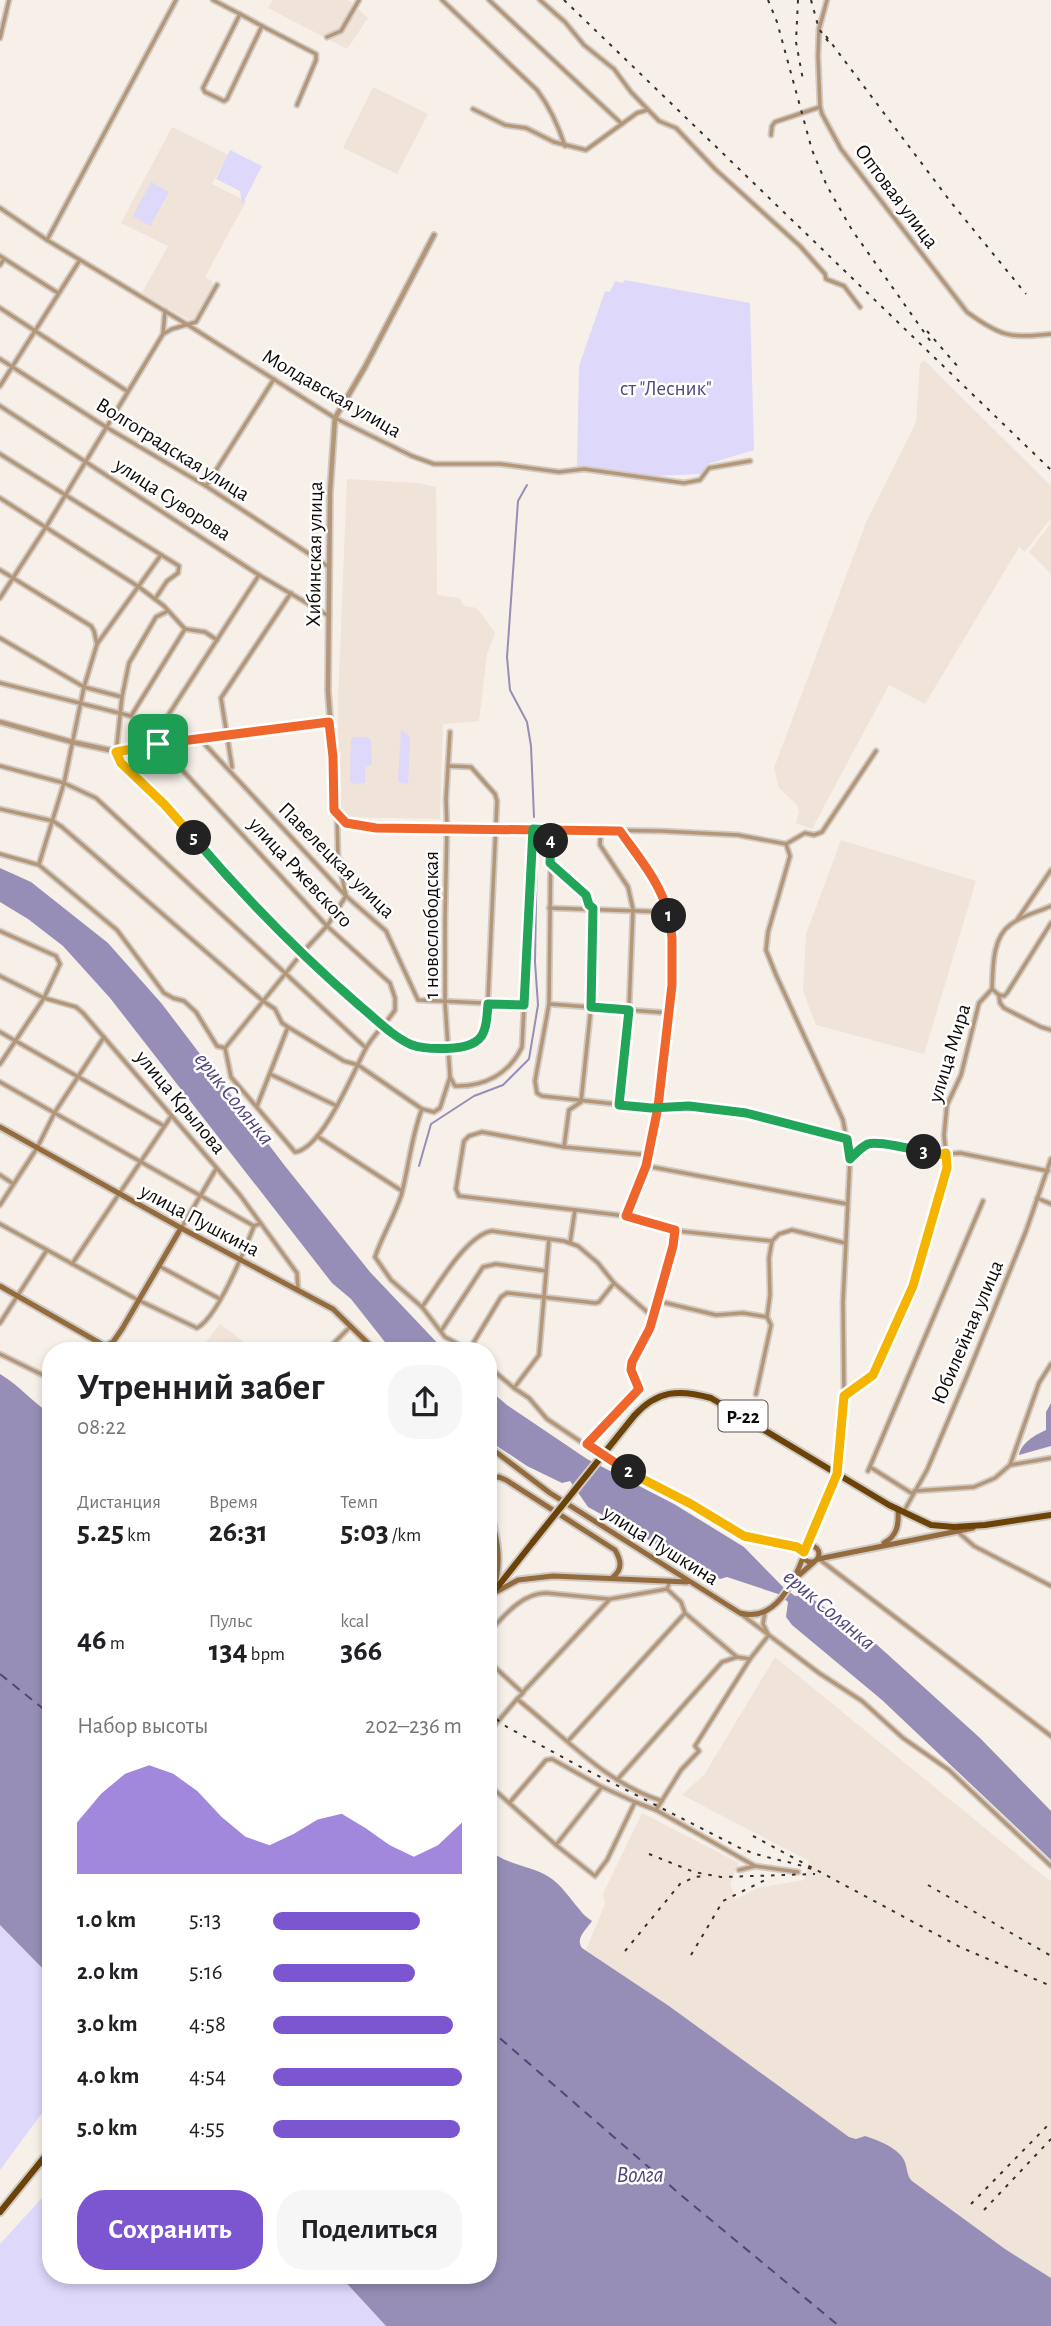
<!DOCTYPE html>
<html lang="ru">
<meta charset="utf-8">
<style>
:root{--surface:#fff;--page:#f6f6f6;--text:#202124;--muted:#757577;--accent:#7c56d0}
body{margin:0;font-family:"Alegreya Sans",sans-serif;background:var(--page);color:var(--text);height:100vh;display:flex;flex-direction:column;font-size:26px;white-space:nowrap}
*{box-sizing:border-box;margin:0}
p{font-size:23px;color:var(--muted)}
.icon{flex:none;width:38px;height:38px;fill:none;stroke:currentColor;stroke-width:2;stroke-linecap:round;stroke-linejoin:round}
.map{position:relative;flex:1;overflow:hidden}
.details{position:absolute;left:42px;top:1342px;width:455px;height:942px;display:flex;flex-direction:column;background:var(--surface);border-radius:28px;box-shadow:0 4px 10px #0003}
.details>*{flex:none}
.pin{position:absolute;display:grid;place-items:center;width:60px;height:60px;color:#fff;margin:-30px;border-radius:14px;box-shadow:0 4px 10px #0006}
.km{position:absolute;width:35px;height:35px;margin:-18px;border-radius:50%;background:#222;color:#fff;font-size:19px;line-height:35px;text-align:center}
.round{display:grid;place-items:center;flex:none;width:74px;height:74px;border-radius:28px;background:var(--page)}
.summary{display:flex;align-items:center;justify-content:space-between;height:119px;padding:0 35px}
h1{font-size:38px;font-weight:600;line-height:52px}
.stats{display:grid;grid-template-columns:repeat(3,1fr);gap:10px;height:119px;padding:7px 35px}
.stats div{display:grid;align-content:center}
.stats b{font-size:30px;font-weight:600}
.stats small{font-size:19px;font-weight:400}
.stats p{font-size:19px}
.chart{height:196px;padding:14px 35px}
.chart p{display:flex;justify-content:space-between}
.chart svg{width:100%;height:126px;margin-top:7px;fill:var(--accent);opacity:.7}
.primary-button{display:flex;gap:14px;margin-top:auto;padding:14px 35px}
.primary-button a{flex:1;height:80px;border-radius:28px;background:var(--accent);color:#fff;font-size:28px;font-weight:600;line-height:80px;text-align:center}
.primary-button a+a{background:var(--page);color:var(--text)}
ul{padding:0 35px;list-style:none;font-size:23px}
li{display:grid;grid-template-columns:112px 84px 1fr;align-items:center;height:52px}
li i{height:18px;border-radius:9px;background:var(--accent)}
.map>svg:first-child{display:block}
.built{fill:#f0e3d7}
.green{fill:#ded8fb}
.water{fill:#968eb6}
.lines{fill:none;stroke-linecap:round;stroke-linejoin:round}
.stream{stroke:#968eb6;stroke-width:2}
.ferry{stroke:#53457c;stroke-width:2;stroke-dasharray:9 7;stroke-linecap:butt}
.minor-casing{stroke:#d2cbc5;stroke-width:7}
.tertiary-casing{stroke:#d2cbc5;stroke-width:8}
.secondary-casing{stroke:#d2cbc5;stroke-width:9}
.trunk-casing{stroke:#d2cbc5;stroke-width:10}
.minor{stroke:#b49779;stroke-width:3.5}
.tertiary{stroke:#b49779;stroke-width:4.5}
.secondary{stroke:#946b3d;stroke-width:5}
.trunk{stroke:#6b4208;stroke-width:6}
.rail{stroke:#34312e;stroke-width:2;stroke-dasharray:3.5 7;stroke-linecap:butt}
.trunk-bridge-casing{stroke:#d2cbc5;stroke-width:10;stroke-linecap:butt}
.trunk-bridge{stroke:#6b4208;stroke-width:6}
.split-1-casing{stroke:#fff;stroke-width:14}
.split-2-casing{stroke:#fff;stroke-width:14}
.split-3-casing{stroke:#fff;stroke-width:14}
.split-4-casing{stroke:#fff;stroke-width:14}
.split-5-casing{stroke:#fff;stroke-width:14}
.split-6-casing{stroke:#fff;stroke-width:14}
.split-1{stroke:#f0652b;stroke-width:9}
.split-2{stroke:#f0652b;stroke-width:9}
.split-3{stroke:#f5b400;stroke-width:9}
.split-4{stroke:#22a559;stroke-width:9}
.split-5{stroke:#22a559;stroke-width:9}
.split-6{stroke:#f5b400;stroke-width:9}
.labels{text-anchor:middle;stroke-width:5;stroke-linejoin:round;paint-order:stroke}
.shield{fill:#fff;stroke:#565453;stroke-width:2}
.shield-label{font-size:19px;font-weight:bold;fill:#0d0b09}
.street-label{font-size:21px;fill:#0d0b09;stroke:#fff}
.park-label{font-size:21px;fill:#564980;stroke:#fff}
.water-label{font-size:23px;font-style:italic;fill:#53457c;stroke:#fff}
</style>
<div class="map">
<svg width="1051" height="2326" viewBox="0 0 1051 2326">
<rect width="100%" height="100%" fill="#f7f0e9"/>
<g class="built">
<polygon points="273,0 348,0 368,18 347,49 268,8"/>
<polygon points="373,87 428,114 397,174 343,148"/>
<polygon points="172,127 228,155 212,184 246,201 205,277 212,281 213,286 197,317 192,322 142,293 168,246 121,223"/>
<polygon points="924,360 1051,486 1051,518 1025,552 1019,547 925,704 889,685 812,829 796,823 799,811 797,805 779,788 774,768 867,520 916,422 920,364"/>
<polygon points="347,479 420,483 436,487 437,595 459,598 464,606 477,608 495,633 487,654 479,721 443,724 440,819 345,817 338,809 338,700"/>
<polygon points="1051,523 1051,574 1029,552"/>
<polygon points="841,840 976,881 924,1054 816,1025 803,991 806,934"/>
<polygon points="220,1324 256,1351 199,1351"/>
<polygon points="775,1657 1051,1882 1051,2278 1005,2249 912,2181 908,2177 902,2157 895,2151 866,2136 856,2139 849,2137 669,2006 586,1950 605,1904 603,1894 642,1813 739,1863 730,1884 736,1899 757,1888 804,1880 809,1861 682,1795 704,1775"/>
</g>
<g class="green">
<polygon points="230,150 262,166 242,205 240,191 216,179"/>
<polygon points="151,182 169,192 150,226 133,216"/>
<polygon points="625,280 750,303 754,450 708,464 701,474 654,476 577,467 579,366 605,291 610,292 615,281 622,283"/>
<polygon points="401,729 410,737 408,784 400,783 398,780"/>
<polygon points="353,737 368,737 371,740 372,764 365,768 365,783 354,784 350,781 351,739"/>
<polygon points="0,1925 51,1977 51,2101 0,2170"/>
<polygon points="51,2188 51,2275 339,2275 386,2326 0,2326 0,2244"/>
</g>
<g class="water">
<polygon points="0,868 31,882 108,943 162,1004 285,1166 370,1272 445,1351 392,1351 351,1299 332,1283 110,998 63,946 28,919 0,902"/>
<path d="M0,1374c19,11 32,28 51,40v563l-51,-52z"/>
<polygon points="488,1389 507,1405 587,1459 674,1504 744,1547 783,1587 795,1596 807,1595 875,1643 980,1738 1051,1811 1051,1860 882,1700 792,1625 786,1617 788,1602 778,1594 727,1577 720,1579 588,1507 570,1481 562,1483 527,1466 488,1440"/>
<path d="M1051,1403v43l-32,9c2,-12 16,-20 27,-25v-18z"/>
<path d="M488,1848c15,17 43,17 61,29 13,8 21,22 31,33 3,5 8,8 12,11 -6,9 -17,17 -10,27l87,58 180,131 7,2 9,-3c13,4 33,12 39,24 4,8 2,15 8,21l93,68 46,29v48h-665l-47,-51h149z"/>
</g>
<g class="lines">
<g class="stream">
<polyline points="527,485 518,501 507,657 510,690 527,722 531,746 534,817"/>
<polyline points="419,1166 431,1124 474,1096 503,1085 529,1059 538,1005 535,962 537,844"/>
</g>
<g class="ferry">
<polyline points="0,1674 51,1715"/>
<polyline points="488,2028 682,2196 839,2326"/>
</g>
<g class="minor-casing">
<g id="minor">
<polyline points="213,0 240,14"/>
<path d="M442,0l95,90c13,17 21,35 28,56"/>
<polyline points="489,0 622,124"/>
<polyline points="540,0 565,22 584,45 614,69 631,92 659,121 676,128 715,169 800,246 825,274 826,279 844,286 860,307"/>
<path d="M827,0l-8,29 -1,27 2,51 2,7 19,35 126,163c33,24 43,27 84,22"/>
<polygon points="240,14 262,26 227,99 224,101 205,92 203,88"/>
<polyline points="262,26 316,54 316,60 297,105"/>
<polyline points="327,37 341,31 359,0"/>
<polyline points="0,38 9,0"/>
<polyline points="473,109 505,125 526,128 554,142 586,150 637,113 647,110"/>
<polyline points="771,135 772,126 775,122 820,107"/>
<polyline points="0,208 47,240 188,325 335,418 412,456 434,464 500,464 559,472 584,469 684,483 700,480 709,468 750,461"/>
<polyline points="47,240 176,0"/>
<polyline points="0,256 58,293"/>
<polyline points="0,265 4,259"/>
<polyline points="0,308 127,391"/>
<polyline points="163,334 165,311"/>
<polyline points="0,359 106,427 206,486 329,567"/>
<polyline points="0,386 80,260"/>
<polyline points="0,406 259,575 329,616"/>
<polyline points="0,454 179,566 178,573 167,581 155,599"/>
<polyline points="206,486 274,379"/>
<polyline points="0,498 139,587 164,606 185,629 205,632 217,640"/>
<polyline points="0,570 91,626 94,631 97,644"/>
<polyline points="0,598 46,527 163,334 172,329 196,322 217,285"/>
<path d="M168,611l-12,6 -27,46 -7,34 -6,56c9,22 34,36 51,54 60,67 120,136 189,196 17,14 35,33 55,41 14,6 33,5 48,3 17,-1 24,-9 28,-26l10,-220 -2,-7 -24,-27 -22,-1"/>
<polyline points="0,638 84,687 122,697"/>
<polyline points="0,683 131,716 185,629"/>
<path d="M450,732l-4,67 1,29 -2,92v82l5,75 -10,31 -6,4 -12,-3c-11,28 -13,58 -21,87 -7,21 -19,40 -26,61l16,23 31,27 23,30 26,14"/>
<polyline points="199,738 346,896 386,931 418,1000 524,1005"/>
<polyline points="0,766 64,783 96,798 366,1048"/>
<polyline points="232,767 221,698 291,593"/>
<polyline points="0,809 53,821 62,827 263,1001 275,1009 282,1023 288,1027 344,1061 358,1065 422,1109"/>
<polyline points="337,816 346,823 376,827 660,831 738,835 786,844 790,856 768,932 766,950 776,975 843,1120 850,1159 843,1302 844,1396 838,1472"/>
<polyline points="551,830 549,1004 535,1081 537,1093 542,1096 651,1108 694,1106 746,1113 847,1139"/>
<polyline points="601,830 600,845 628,887 633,909 629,1010 619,1104"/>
<polyline points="620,832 646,867 664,898 672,938 672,985 658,1107 646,1166 626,1216"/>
<polyline points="786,844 805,833 814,835 822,832 876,751"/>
<path d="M0,854l39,11 78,65 47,63 9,5 11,3 12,11 21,34 8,2 6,29 64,75c27,-3 58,-79 70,-102 7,-14 21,-26 30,-40v-12l-5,-15 -63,-57 -169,-182 -4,-7 105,-162"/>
<polyline points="550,863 585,895 588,905 592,908 591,1007 581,1102 569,1110 564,1147"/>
<polyline points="39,864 64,783 84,687 97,644 161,555"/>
<path d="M1051,906c-13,6 -30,10 -41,19 -18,13 -17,43 -18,64l7,6 1,8 4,5 37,19 10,3"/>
<polyline points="549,908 668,912"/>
<polyline points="1017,920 1051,870"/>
<polyline points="0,931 56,956 60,964 44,998 0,1064"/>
<polyline points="0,976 44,998 76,1007 83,1013 240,1195 297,1273 298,1290"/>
<polyline points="999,995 1004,996 1007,993 1051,923"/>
<polyline points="549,1004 669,1013"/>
<polyline points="0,1032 164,1126"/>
<polyline points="225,1048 302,953 327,926 346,896 338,857 337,816"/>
<polyline points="270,1074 337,1106"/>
<path d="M450,1077l5,9c29,1 54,-12 67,-39l11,-218"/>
<polyline points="0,1082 254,1226"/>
<polyline points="257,1106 288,1027"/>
<polyline points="317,1136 402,1191"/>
<polyline points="648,1155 564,1147 482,1132 469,1136 464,1141 456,1189 459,1196 626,1216 669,1230 772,1241"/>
<polyline points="850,1159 862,1148 875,1143 907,1147 935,1155 960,1153 1048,1171"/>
<polyline points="647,1166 847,1204"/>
<polyline points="0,1175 12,1183"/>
<polyline points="1037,1198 1051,1204"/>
<polyline points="0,1205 37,1148 55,1112 104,1037"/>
<path d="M0,1224l138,76 59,28c21,-11 48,-79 57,-102l5,-2"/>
<polyline points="182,1227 216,1169"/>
<polyline points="772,1241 779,1234 792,1230 845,1243"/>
<polyline points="570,1243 575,1210"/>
<polyline points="72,1264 172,1115"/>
<polyline points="159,1266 220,1299"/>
<polyline points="658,1301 716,1315 743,1313 767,1317"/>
<path d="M422,1307c15,-20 44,-72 70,-76l72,10 14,5 20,17 16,20 39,34"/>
<polyline points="0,1323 47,1250"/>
<polyline points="441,1331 483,1267 496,1264 546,1271"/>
<polyline points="469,1350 501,1297 507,1293 595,1303 599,1302 614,1283"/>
<polyline points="102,1351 105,1346 113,1351"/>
<polyline points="326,1351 350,1327"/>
<polyline points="0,1354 51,1379"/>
<polyline points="488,1366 514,1388 529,1398 547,1419 617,1466 690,1504 744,1536 796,1547 804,1552"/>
<polyline points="514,1388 539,1355 549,1239"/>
<polyline points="756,1394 771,1325 767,1317 770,1295 769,1258 772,1241"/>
<polyline points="844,1396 873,1375 913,1286 947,1168 944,1135 947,1105 961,1075 979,1003 992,989"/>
<polyline points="588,1444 639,1389 631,1370 632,1361 650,1328 673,1246 675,1231"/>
<polyline points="1010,1465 1039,1383 1051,1364"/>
<polyline points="870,1467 913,1494"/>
<polyline points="868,1471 983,1201"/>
<polyline points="914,1491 974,1487 995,1478 1010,1465 1051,1458"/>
<polyline points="904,1511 927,1470 967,1376 1026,1231 1051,1159"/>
<polyline points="958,1532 974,1546 1051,1586"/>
<polyline points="819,1559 1051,1736"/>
<polyline points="667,1589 681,1602 685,1613 737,1657"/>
<polyline points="765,1612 763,1624 768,1634"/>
<polyline points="741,1614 819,1673 862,1701 903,1738 949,1770 1051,1866"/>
<path d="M488,1633c16,-17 34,-40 58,-40l62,6"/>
<polyline points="768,1636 750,1659 695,1746 699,1751 681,1770 656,1810 755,1866 798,1872"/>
<path d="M488,1661l35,32 -6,6c46,36 88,84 145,102"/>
<polyline points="523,1692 610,1599 667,1589 670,1581"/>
<polyline points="488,1733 517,1699"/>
<polyline points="568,1741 685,1613"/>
<polyline points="617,1780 722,1662 737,1657 750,1659"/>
<polyline points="488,1784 556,1845 595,1876 607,1860 635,1802 656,1810"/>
<polyline points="510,1802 546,1760 552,1759 602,1787 635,1802"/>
<polyline points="556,1845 602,1787"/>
<polyline points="739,1870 755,1866"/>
</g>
</g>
<g class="tertiary-casing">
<g id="tertiary">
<polyline points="0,722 72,742 123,753 199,738 329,722"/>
<polyline points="337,816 334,810 332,797 333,757 328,691 330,492 335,418 365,367 434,235"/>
</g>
</g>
<g class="secondary-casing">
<g id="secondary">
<polyline points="0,1127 181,1228 333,1309 376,1351"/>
<polyline points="0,1286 105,1346 113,1342 122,1329 181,1228"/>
<path d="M488,1446l62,47 190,120c35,10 54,-31 64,-58"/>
<path d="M488,1478l11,-1 7,3 109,70c6,10 8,19 -2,27"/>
<path d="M488,1505c9,32 15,55 5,87"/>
<path d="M884,1543c13,-7 15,-18 14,-33"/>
<circle cx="811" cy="1554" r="8"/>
<polyline points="806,1549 837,1474"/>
<polyline points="818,1559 973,1528"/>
<polyline points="798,1576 814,1562"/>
<polyline points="494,1593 518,1580 553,1576 687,1582"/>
</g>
</g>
<g class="trunk-casing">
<g id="trunk">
<path d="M634,1416c23,-26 45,-27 77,-18l178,107 42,20 23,2 31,-2 66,-10"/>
<polyline points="488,1599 533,1542"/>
<polyline points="0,2212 51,2149"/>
</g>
</g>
<use href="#minor" class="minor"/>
<use href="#tertiary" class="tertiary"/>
<use href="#secondary" class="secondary"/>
<use href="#trunk" class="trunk"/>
<g class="rail">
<polyline points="564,0 1051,470"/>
<polyline points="768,0 777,22 812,150 827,186 852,230 931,342"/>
<polyline points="798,0 796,42 803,80"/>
<polyline points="811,0 819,29 830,44"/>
<polyline points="826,36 950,201 1026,294"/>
<polyline points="927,331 959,368"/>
<path d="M488,1713l19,14 70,38 165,84c24,10 50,12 75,22"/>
<polyline points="753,1836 960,1947 1051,1986"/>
<polyline points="649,1854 694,1872 721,1877 815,1874"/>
<polyline points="928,1885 1051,1956"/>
<polyline points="625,1951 680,1884 695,1877 704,1876"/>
<polyline points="691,1955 723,1901 765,1880"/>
<polyline points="971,2204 1051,2122"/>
<polyline points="984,2210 1051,2139"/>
</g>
<g class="trunk-bridge-casing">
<polyline id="trunk-bridge" points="533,1542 634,1416"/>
</g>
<use href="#trunk-bridge" class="trunk-bridge"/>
</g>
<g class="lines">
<g class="split-1-casing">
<path id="split-1" d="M158,744l171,-22 4,35 1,53 12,13 30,5 244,3c19,27 41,52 49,85"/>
</g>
<g class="split-2-casing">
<polyline id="split-2" points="629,1472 587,1444 639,1389 631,1370 632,1362 650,1328 673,1246 675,1230 626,1216 646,1166 658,1107 672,985 672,938 669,916"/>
</g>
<g class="split-3-casing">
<polyline id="split-3" points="629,1472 691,1504 744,1536 797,1547 804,1552 837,1474 844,1396 873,1375 913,1286 947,1168 946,1153 937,1155 924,1152"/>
</g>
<g class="split-4-casing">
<path id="split-4" d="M551,841l-1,22 36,32 3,10 4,3 -2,99 38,3 -10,95 32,3 38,-2 57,7 101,26 3,20c5,-5 11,-12 18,-15 10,-3 45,5 56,8"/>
</g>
<g class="split-5-casing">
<path id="split-5" d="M194,838c51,60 107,117 166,168 16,13 33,31 52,39 12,4 29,4 42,3 31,-3 32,-16 34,-44l36,1 9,-176 18,1v11"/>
</g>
<g class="split-6-casing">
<polyline id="split-6" points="158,744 116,752 121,763 164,804 194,838"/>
</g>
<use href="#split-1" class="split-1"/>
<use href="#split-2" class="split-2"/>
<use href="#split-3" class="split-3"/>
<use href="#split-4" class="split-4"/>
<use href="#split-5" class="split-5"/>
<use href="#split-6" class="split-6"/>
</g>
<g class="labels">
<rect class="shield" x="718.5" y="1400.5" width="49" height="31" rx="5"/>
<g class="shield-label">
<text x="743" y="1423">Р-22</text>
</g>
<g class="street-label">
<text transform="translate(897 196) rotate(53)" y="7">Оптовая улица</text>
<text transform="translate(332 393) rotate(30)" y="7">Молдавская улица</text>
<text transform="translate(173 449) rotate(32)" y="7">Волгоградская улица</text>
<text transform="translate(173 499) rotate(33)" y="7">улица Суворова</text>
<text transform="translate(314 554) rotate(-89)" y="7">Хибинская улица</text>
<text transform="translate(337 860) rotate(45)" y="7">Павелецкая улица</text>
<text transform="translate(301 872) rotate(47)" y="7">улица Ржевского</text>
<text transform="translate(431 925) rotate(-90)" y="7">1 новослободская</text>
<text transform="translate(949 1053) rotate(-73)" y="7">улица Мира</text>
<text transform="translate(181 1102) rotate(50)" y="7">улица Крылова</text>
<text transform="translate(200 1220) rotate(28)" y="7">улица Пушкина</text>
<text transform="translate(967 1332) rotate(-67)" y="7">Юбилейная улица</text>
<text transform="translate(661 1545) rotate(32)" y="7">улица Пушкина</text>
</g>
<g class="park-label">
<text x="666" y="395">ст "Лесник"</text>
</g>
<g class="water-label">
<text transform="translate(235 1098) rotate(51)" y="8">ерик Солянка</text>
<text transform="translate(830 1609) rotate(40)" y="8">ерик Солянка</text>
<text x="640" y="2182">Волга</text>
</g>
</g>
</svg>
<div class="pin" style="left:158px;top:744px;background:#1e9e55"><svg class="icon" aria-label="arrive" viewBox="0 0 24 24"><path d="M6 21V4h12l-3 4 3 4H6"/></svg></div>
<b class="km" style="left:669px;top:916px">1</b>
<b class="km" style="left:629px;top:1472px">2</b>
<b class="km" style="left:924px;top:1152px">3</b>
<b class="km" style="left:551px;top:841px">4</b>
<b class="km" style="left:194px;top:838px">5</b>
<section class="details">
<div class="summary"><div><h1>Утренний забег</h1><p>08:22</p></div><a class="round"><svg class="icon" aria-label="share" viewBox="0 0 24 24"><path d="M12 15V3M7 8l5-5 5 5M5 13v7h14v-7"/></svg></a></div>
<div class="stats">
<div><p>Дистанция</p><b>5.25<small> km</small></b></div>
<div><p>Время</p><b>26:31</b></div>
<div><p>Темп</p><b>5:03<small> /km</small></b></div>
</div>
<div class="stats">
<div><b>46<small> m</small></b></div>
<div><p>Пульс</p><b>134<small> bpm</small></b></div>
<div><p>kcal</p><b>366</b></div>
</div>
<div class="chart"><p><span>Набор высоты</span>202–236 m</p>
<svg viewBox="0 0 160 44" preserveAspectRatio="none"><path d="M0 44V26L10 16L20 9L30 6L40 9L50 15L60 24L70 31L80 34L90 30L100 25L110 23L120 28L130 34L140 38L150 34L160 26V44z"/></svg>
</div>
<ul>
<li><b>1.0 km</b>5:13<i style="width:78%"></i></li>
<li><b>2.0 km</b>5:16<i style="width:75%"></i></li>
<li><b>3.0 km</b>4:58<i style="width:95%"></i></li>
<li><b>4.0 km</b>4:54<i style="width:100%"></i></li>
<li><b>5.0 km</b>4:55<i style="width:99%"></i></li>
</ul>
<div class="primary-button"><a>Сохранить</a><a>Поделиться</a></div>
</section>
</div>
